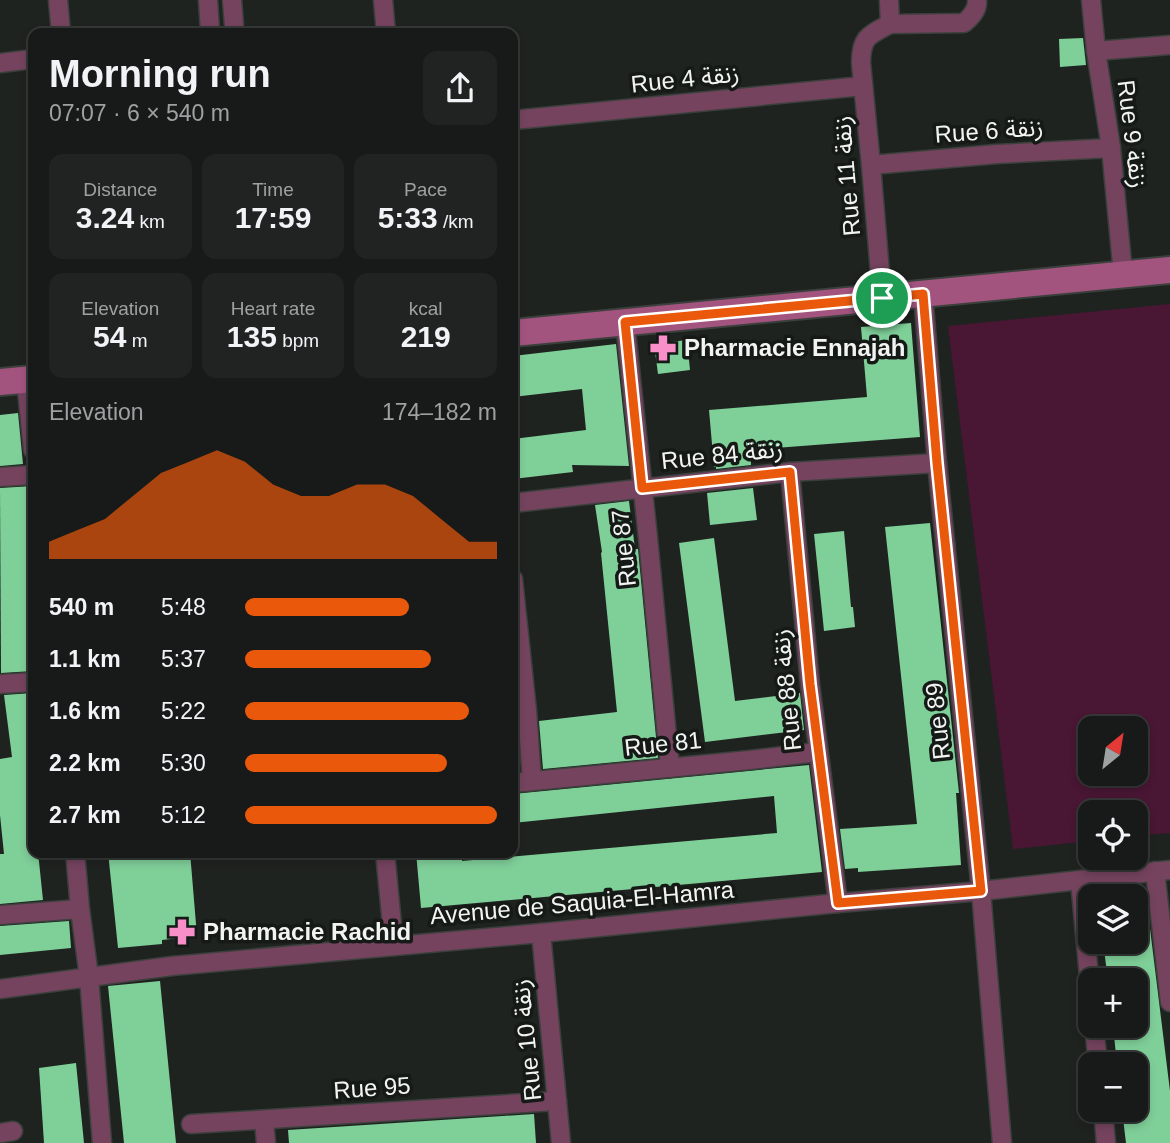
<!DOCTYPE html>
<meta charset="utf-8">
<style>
:root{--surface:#171a18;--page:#202321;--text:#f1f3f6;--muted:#9ea1a2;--line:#363837;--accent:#ea580c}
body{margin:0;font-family:Arial,"Noto Sans Arabic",sans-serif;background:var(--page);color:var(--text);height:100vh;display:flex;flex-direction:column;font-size:26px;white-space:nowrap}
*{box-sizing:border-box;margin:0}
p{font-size:23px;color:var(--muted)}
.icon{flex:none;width:38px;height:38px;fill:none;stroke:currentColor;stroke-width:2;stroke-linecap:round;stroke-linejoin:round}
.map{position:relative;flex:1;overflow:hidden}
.sheet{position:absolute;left:28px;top:28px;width:490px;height:830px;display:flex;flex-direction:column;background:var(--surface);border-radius:14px;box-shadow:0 4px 10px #0003,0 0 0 2px var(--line)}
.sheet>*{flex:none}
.needle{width:46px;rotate:30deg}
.tools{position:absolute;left:1078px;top:716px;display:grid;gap:14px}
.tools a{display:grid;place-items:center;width:70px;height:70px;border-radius:14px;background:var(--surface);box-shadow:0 4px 10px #0003,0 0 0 2px var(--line);font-size:35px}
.pin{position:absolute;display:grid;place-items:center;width:60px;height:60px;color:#fff;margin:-30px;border:4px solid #fff;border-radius:50%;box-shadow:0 2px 7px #0007}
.round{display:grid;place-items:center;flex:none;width:74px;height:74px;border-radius:14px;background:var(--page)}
.summary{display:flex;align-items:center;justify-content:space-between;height:119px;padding:0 21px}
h1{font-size:38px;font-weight:800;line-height:52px}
.stats{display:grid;grid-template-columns:repeat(3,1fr);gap:10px;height:119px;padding:7px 21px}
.stats div{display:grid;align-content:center;border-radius:14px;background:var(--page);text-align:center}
.stats b{font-size:30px;font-weight:800}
.stats small{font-size:19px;font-weight:400}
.stats p{font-size:19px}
.chart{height:196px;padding:14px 21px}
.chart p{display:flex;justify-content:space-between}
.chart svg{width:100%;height:126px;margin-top:7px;fill:var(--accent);opacity:.7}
ul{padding:0 21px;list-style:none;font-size:23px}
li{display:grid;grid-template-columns:112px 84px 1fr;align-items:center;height:52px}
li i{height:18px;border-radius:9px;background:var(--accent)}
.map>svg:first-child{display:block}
.green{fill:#491634;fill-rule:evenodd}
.building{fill:#7fcf99}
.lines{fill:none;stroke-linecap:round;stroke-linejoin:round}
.street-casing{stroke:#3c403d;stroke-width:21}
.secondary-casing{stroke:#3c403d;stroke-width:30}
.street{stroke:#75435e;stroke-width:18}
.secondary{stroke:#a2547f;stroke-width:26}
.route-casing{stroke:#fff;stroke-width:14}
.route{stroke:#ea580c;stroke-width:9}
.labels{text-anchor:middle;stroke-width:7;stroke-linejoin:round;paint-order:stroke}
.street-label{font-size:24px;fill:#f1f4f2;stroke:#151a17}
.poi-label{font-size:24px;font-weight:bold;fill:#f1f4f2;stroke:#151a17;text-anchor:start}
</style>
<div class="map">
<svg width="1170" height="1143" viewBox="0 0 1170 1143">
<rect width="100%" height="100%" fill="#1f2320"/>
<path class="green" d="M1170,304v529l-34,3v-24h-46v29l-77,8 -65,-523zM1090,728h46v46h-46z"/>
<g class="building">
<polygon points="1083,38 1086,65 1060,67 1059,39"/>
<polygon points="911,323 920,437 750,450 751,465 716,469 716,467 714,467 709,410 867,397 861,327"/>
<polygon points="687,340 690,370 658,374 654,344"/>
<polygon points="616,344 629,466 572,465 573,472 513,479 513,439 586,430 582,389 513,397 513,356"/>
<polygon points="18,413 23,464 0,466 0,415"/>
<polygon points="33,486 33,671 1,673 0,488"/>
<polygon points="753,488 757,520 710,525 707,493"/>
<polygon points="629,501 635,549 638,549 658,758 543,769 539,721 617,712 601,553 602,552 595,505"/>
<polygon points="930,523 959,793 956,793 961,865 858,872 858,868 845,869 840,829 917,824 885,527"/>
<polygon points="844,531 851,607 853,607 855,627 824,631 814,534"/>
<polygon points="714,538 735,701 800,693 804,730 705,742 679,543"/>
<polygon points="33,693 33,852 38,852 43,900 0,904 0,854 4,854 0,815 0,759 12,757 4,695"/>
<polygon points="513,723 516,723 520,771 513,772"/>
<polygon points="809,765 822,872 421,908 416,852 461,852 462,861 777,833 774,796 513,823 513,794"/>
<polygon points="108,852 190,852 197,936 162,940 162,944 118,948"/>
<polygon points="1146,896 1170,1091 1170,1143 1126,1143 1122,1110 1136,1110 1136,1064 1117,1064 1113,1026 1136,1026 1136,980 1108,980 1103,942 1136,942 1136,897"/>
<polygon points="69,921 71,948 0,955 0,926"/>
<polygon points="160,981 176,1143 124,1143 108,986"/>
<polygon points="76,1063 84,1143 44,1143 39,1068"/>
<polygon points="534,1114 536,1143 289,1143 288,1130"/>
</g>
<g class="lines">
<g class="street-casing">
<g id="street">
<polyline points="58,0 61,33"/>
<polyline points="208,0 210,31"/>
<polyline points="232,0 234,25"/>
<polyline points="383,0 386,33"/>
<polyline points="1091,0 1096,51 1111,148 1123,274"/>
<path d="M890,24l74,-1c7,-6 14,-13 13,-23"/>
<polyline points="1096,51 1170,45"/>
<polyline points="0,63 33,59"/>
<polyline points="513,120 863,86"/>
<polyline points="871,165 997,154 1111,148"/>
<polyline points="923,294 937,463 981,891 1002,1143"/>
<path d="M882,297l-11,-132 -10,-102c0,-26 8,-28 29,-39l-1,-24"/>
<polyline points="625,322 648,538 670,768"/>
<polyline points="26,380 33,450"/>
<polyline points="790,472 810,684 838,903"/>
<polyline points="0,477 33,475"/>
<polyline points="513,503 790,472 937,463"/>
<polyline points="513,579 527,711 532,781"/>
<polyline points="0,684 33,682"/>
<polyline points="513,783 750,760 818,752"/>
<polyline points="75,852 80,909 89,977 102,1143"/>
<polyline points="385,852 394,946"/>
<polyline points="1155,871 1170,1002"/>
<polyline points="1080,880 1090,987"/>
<polyline points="0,915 80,909"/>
<polyline points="541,933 561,1143"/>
<polyline points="0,989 172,966 541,933 838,903 981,891 1170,870"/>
<polyline points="1094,1026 1098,1064"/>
<polyline points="1103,1110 1106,1143"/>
<polyline points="264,1121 266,1143"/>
<polyline points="191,1124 557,1101"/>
<polyline points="0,1133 13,1131"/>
</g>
</g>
<g class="secondary-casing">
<g id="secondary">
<polyline points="513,333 1170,270"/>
<polyline points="0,382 33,379"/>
</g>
</g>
<use href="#street" class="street"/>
<use href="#secondary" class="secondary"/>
</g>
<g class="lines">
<g class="route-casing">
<polygon id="route" points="923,294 937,463 981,891 838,903 810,684 790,472 642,488 625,322"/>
</g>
<use href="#route" class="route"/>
</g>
<defs>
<g id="pharmacy-bare" transform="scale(2.1)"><path d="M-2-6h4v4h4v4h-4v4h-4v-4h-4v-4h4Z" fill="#f98fc9" stroke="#151a17" stroke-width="2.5" paint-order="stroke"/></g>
</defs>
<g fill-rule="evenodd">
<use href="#pharmacy-bare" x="663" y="348"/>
<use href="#pharmacy-bare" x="182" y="932"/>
</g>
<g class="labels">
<g class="street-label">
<text transform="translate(685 79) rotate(-6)" y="8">Rue 4 زنقة</text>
<text transform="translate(989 131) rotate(-4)" y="8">Rue 6 زنقة</text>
<text transform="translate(1132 134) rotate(83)" y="8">Rue 9 زنقة</text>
<text transform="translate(847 176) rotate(-95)" y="8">Rue 11 زنقة</text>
<text transform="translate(722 455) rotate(-6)" y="8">Rue 84 زنقة</text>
<text transform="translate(624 548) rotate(-96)" y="8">Rue 87</text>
<text transform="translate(787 690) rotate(-96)" y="8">Rue 88 زنقة</text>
<text transform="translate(938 721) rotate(-96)" y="8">Rue 89</text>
<text transform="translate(663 744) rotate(-6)" y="8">Rue 81</text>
<text transform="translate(582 903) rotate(-5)" y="8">Avenue de Saquia-El-Hamra</text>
<text transform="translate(527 1040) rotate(-96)" y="8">Rue 10 زنقة</text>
<text transform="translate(372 1088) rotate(-4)" y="8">Rue 95</text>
</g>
<g class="poi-label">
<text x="684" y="356">Pharmacie Ennajah</text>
<text x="203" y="940">Pharmacie Rachid</text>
</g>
</g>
</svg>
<div class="tools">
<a><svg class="needle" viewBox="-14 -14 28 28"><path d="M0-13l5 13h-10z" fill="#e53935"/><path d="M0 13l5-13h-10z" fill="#9ea1a2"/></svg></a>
<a><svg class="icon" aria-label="locate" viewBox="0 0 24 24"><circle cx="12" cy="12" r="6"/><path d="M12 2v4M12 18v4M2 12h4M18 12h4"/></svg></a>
<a><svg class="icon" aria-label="layers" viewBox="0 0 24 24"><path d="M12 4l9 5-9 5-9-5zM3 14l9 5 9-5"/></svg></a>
<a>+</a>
<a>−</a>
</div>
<div class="pin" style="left:882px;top:298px;background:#1e9e55"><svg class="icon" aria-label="arrive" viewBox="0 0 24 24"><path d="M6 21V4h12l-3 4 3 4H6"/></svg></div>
<section class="sheet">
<div class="summary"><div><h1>Morning run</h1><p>07:07 · 6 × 540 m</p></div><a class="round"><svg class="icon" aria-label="share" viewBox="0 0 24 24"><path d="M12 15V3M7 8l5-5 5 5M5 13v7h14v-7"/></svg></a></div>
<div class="stats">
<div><p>Distance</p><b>3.24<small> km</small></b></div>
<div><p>Time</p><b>17:59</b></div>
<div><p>Pace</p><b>5:33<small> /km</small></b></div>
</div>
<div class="stats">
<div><p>Elevation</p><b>54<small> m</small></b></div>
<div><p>Heart rate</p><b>135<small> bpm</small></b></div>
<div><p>kcal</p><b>219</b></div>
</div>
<div class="chart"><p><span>Elevation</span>174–182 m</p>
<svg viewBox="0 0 160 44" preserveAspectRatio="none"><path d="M0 44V38L10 34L20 30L30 22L40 14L50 10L60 6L70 10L80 18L90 22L100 22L110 18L120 18L130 22L140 30L150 38L160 38V44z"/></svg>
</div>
<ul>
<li><b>540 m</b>5:48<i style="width:65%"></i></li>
<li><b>1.1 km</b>5:37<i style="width:74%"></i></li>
<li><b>1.6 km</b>5:22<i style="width:89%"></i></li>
<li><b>2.2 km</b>5:30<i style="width:80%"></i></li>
<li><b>2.7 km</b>5:12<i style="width:100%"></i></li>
</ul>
</section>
</div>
